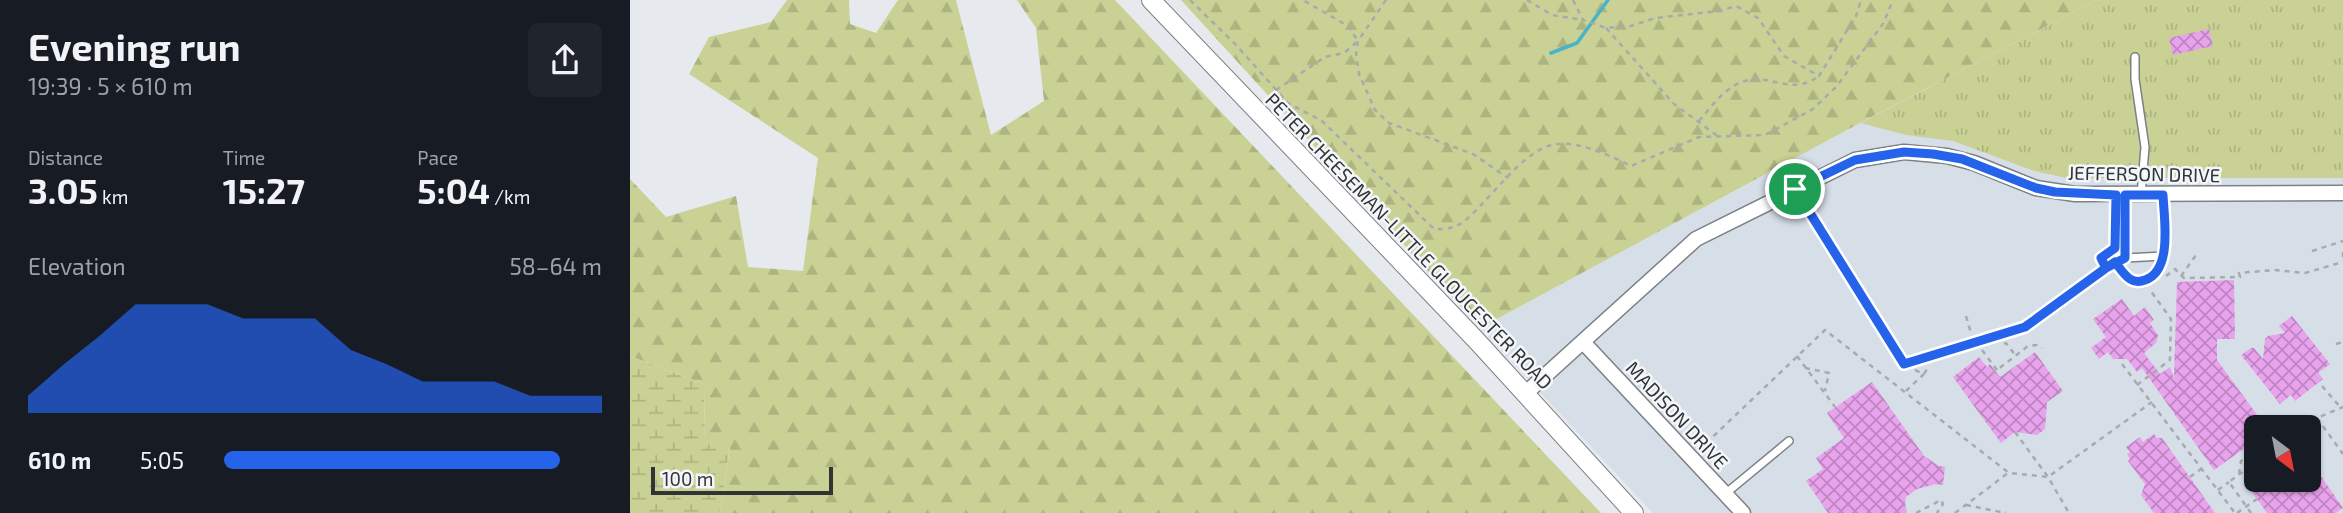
<!DOCTYPE html>
<meta charset="utf-8">
<style>
:root{--surface:#171b24;--page:#20242c;--text:#f1f3f6;--muted:#9ea1a6;--accent:#2563eb}
body{margin:0;font-family:"Exo 2",sans-serif;background:var(--page);color:var(--text);height:100vh;display:flex;flex-direction:column;font-size:26px;white-space:nowrap}
*{box-sizing:border-box;margin:0}
p{font-size:23px;color:var(--muted)}
.icon{flex:none;width:38px;height:38px;fill:none;stroke:currentColor;stroke-width:2;stroke-linecap:round;stroke-linejoin:round}
.map{position:relative;flex:1;overflow:hidden}
.drawer{display:flex;flex-direction:column;background:var(--surface);width:630px}
.drawer>*{flex:none}
.needle{width:46px;rotate:148deg}
.tools{position:absolute;left:1614px;top:415px;display:grid;gap:14px}
.tools a{display:grid;place-items:center;width:77px;height:77px;border-radius:10px;background:var(--surface);box-shadow:0 2px 5px #0004;font-size:35px}
.scale{position:absolute;left:21px;bottom:18px;width:182px;box-sizing:border-box;padding-left:7px;border:4px solid #313334;border-top:0;font-size:19px;line-height:24px;white-space:nowrap;color:#313334;-webkit-text-stroke:5px #f3f7fb;paint-order:stroke}
.pin{position:absolute;display:grid;place-items:center;width:60px;height:60px;color:#fff;margin:-30px;border:4px solid #fff;border-radius:50%;box-shadow:0 2px 7px #0007}
.round{display:grid;place-items:center;flex:none;width:74px;height:74px;border-radius:10px;background:var(--page)}
.summary{display:flex;align-items:center;justify-content:space-between;height:119px;padding:0 28px}
h1{font-size:38px;font-weight:700;line-height:52px}
.metrics{display:grid;grid-template-columns:repeat(3,1fr);gap:10px;height:119px;padding:7px 28px}
.metrics div{display:grid;align-content:center}
.metrics b{font-size:35px;font-weight:700}
.metrics small{font-size:19px;font-weight:400}
.metrics p{font-size:19px}
.chart{height:196px;padding:14px 28px}
.chart p{display:flex;justify-content:space-between}
.chart svg{width:100%;height:126px;margin-top:7px;fill:var(--accent);opacity:.7}
ul{padding:0 28px;list-style:none;font-size:23px}
li{display:grid;grid-template-columns:112px 84px 1fr;align-items:center;height:52px}
li i{height:18px;border-radius:9px;background:var(--accent)}
main{display:flex;flex:1;min-height:0}
.map>svg:first-child{display:block}
.built{fill:#d6dee8;fill-rule:evenodd}
.forest{fill:url(#forest-firs)}
.wetland{fill:url(#wetland-marsh)}
.park{fill:url(#park-tufts)}
.lines{fill:none;stroke-linecap:round;stroke-linejoin:round}
.stream{stroke:#47b4c8;stroke-width:3.5}
.building{fill:url(#building-cross-hatch)}
.service-casing{stroke:#7d8084;stroke-width:10}
.minor-casing{stroke:#7d8084;stroke-width:17}
.tertiary-casing{stroke:#7d8084;stroke-width:20}
.path{stroke:#a8abae;stroke-width:2.5;stroke-dasharray:5 5;stroke-linecap:butt}
.service{stroke:#fff;stroke-width:7}
.minor{stroke:#fff;stroke-width:14}
.tertiary{stroke:#fff;stroke-width:18}
.route-casing{stroke:#fff;stroke-width:14}
.route{stroke:#2563eb;stroke-width:9}
.labels{text-anchor:middle;stroke-width:5;stroke-linejoin:round;paint-order:stroke}
.street-label{font-size:19px;fill:#313334;stroke:#f3f7fb}
</style>
<main>
<section class="drawer">
<div class="summary"><div><h1>Evening run</h1><p>19:39 · 5 × 610 m</p></div><a class="round"><svg class="icon" aria-label="share" viewBox="0 0 24 24"><path d="M12 15V3M7 8l5-5 5 5M5 13v7h14v-7"/></svg></a></div>
<div class="metrics">
<div><p>Distance</p><b>3.05<small> km</small></b></div>
<div><p>Time</p><b>15:27</b></div>
<div><p>Pace</p><b>5:04<small> /km</small></b></div>
</div>
<div class="chart"><p><span>Elevation</span>58–64 m</p>
<svg viewBox="0 0 160 44" preserveAspectRatio="none"><path d="M0 44V38L10 27L20 17L30 6L40 6L50 6L60 11L70 11L80 11L90 22L100 27L110 33L120 33L130 33L140 38L150 38L160 38V44z"/></svg>
</div>
<ul>
<li><b>610 m</b>5:05<i style="width:89%"></i></li>
</ul>
</section>
<div class="map">
<svg width="1713" height="513" viewBox="0 0 1713 513">
<defs>
<pattern id="forest-firs" width="22" height="20" patternUnits="userSpaceOnUse" patternTransform="scale(1.75)"><rect width="22" height="20" fill="#cad194"/><path d="M5 1l3.5 6h-7zM16 11l3.5 6h-7z" fill="#aeb480"/></pattern>
<pattern id="wetland-marsh" width="20" height="14" patternUnits="userSpaceOnUse" patternTransform="scale(1.75)"><rect width="20" height="14" fill="#cad194"/><path d="M1 5h8M5 5V1M11 12h8M15 12V8" fill="none" stroke="#aeb480"/></pattern>
<pattern id="park-tufts" width="24" height="20" patternUnits="userSpaceOnUse" patternTransform="scale(1.75)"><rect width="24" height="20" fill="#cad194"/><path d="M3 7l-1-3M5 7V3M7 7l1-3M15 17l-1-3M17 17v-4M19 17l1-3" fill="none" stroke="#aeb480"/></pattern>
<pattern id="building-cross-hatch" width="8" height="8" patternUnits="userSpaceOnUse" patternTransform="scale(1.75)"><rect width="8" height="8" fill="#e9a3ed"/><path d="M0 0l8 8M0 8l8-8" fill="none" stroke="#bd85c1"/></pattern>
</defs>
<rect width="100%" height="100%" fill="#e6eaee"/>
<path class="built" d="M1467,0h246v513h-690l-173,-185 380,-205zM1626,427h52v53h-52z"/>
<g class="forest">
<polygon points="157,0 219,0 220,24 246,33 268,0 326,0 361,135 414,101 406,28 387,0 485,0 971,513 90,513 100,447 75,444 74,384 0,356 0,179 36,217 106,196 118,267 173,271 188,158 59,74 79,37 141,22"/>
<polygon points="551,0 1467,0 1230,123 850,328"/>
</g>
<polygon class="wetland" points="0,356 74,384 75,444 100,446 90,513 0,513"/>
<polygon class="park" points="1467,0 1713,0 1713,178 1437,178 1404,171 1323,141 1276,135 1231,123"/>
<g class="lines">
<polyline class="stream" points="921,53 947,43 978,0"/>
</g>
<g class="building">
<polygon points="1579,29 1583,46 1543,55 1539,38"/>
<polygon points="1604,280 1605,339 1587,339 1587,360 1636,427 1626,427 1626,440 1584,470 1512,368 1507,372 1497,359 1483,359 1478,352 1469,359 1461,348 1476,337 1463,319 1492,299 1504,316 1515,307 1524,320 1520,323 1528,335 1526,343 1514,353 1530,374 1540,367 1544,378 1547,282"/>
<polygon points="1662,316 1700,364 1688,373 1693,379 1665,401 1661,395 1650,404 1611,355 1621,348 1624,348 1633,359 1635,339 1638,336 1655,333 1649,326"/>
<polygon points="1405,352 1433,391 1417,402 1415,429 1407,435 1385,432 1371,443 1323,377 1349,357 1357,367 1360,364 1370,377"/>
<polygon points="1242,382 1294,456 1309,466 1315,467 1313,485 1306,484 1287,489 1276,497 1275,503 1277,513 1198,513 1176,481 1193,469 1186,458 1214,438 1197,413"/>
<polygon points="1524,434 1527,438 1532,438 1585,513 1524,513 1511,495 1515,484 1498,461 1500,459 1497,454 1500,452 1496,447 1510,437 1513,442"/>
<polygon points="1678,457 1713,508 1706,513 1637,513 1622,492 1640,480 1678,480"/>
</g>
<g class="lines">
<g class="service-casing">
<g id="service">
<polyline points="1505,57 1505,79 1515,147 1511,195"/>
<polyline points="1165,190 1274,364 1395,327 1485,262 1495,258 1534,256"/>
<polyline points="1495,258 1495,195"/>
<path d="M1485,262c8,10 15,23 30,19 28,-10 18,-63 18,-86"/>
<polyline points="1095,494 1159,441"/>
</g>
</g>
<g class="minor-casing">
<g id="minor">
<polyline points="953,342 1113,513"/>
<polyline points="896,393 1066,239 1225,160 1274,152 1317,156 1344,163 1406,188 1445,194 1713,193"/>
</g>
</g>
<g class="tertiary-casing">
<polyline id="tertiary" points="521,0 846,340 1004,513"/>
</g>
<g class="path">
<path d="M560,0l47,46 51,57 34,18 112,108c23,1 30,-6 46,-23 19,-19 39,-46 63,-58 25,-13 66,7 88,18l68,-29 66,-2 48,-26 23,-22 47,-63 10,-24"/>
<polyline points="756,0 728,41 726,53 729,74 745,110 759,123 843,154 878,178"/>
<polyline points="897,0 922,15 953,20"/>
<polyline points="943,0 953,20 976,28 1001,26 1025,18 1089,11 1106,6 1128,18 1154,56 1189,76 1226,16 1231,0"/>
<polyline points="976,28 1044,104 1089,137"/>
<polyline points="646,90 695,57 714,53 728,41 718,26 673,0"/>
<path d="M1069,121c12,-14 23,-30 40,-38 31,-13 50,15 80,-7"/>
<polyline points="1682,251 1713,241"/>
<polyline points="1713,252 1713,257"/>
<polyline points="1472,261 1471,258 1485,248"/>
<polyline points="1536,276 1545,269 1554,278 1610,277 1609,273 1645,270 1675,273 1713,262"/>
<polyline points="1551,276 1566,255"/>
<polyline points="1336,316 1341,333"/>
<polyline points="1374,344 1376,343 1386,356"/>
<polyline points="1706,344 1713,342"/>
<polyline points="1352,350 1367,370"/>
<polyline points="1167,356 1205,407"/>
<polyline points="1492,364 1605,513"/>
<polyline points="1175,368 1199,373 1195,391"/>
<polyline points="1285,370 1294,374 1298,367"/>
<polyline points="1362,374 1398,346 1407,345 1412,348"/>
<polyline points="1507,385 1540,360 1541,319 1520,290"/>
<polyline points="1692,386 1711,408"/>
<polyline points="1276,391 1294,374"/>
<polyline points="1687,418 1713,454"/>
<polyline points="1674,427 1687,418 1713,407"/>
<polyline points="1385,432 1418,477 1439,513"/>
<polyline points="1620,444 1625,450"/>
<polyline points="1069,450 1195,330 1379,473 1418,477 1522,402"/>
<polyline points="1609,474 1611,461 1626,450"/>
<polyline points="1560,477 1571,469"/>
<polyline points="1588,490 1599,482"/>
<polyline points="1336,505 1376,513"/>
<polyline points="1286,513 1311,500 1313,504 1307,513"/>
<polyline points="1325,513 1378,473"/>
<polyline points="1607,513 1627,499"/>
<polyline points="1621,513 1599,482 1626,462"/>
</g>
<use href="#service" class="service"/>
<use href="#minor" class="minor"/>
<use href="#tertiary" class="tertiary"/>
</g>
<g class="lines">
<g class="route-casing">
<path id="route" d="M1165,189l60,-29 49,-8 29,2 29,5 74,29 19,4 61,3 -1,53 -14,10 5,10 19,-10v-63h38c1,23 10,76 -18,85 -15,6 -22,-8 -30,-18l-9,6 -81,59 -121,37 -109,-175"/>
</g>
<use href="#route" class="route"/>
</g>
<g class="labels">
<g class="street-label">
<text transform="translate(1514 174) rotate(1)" y="7">JEFFERSON DRIVE</text>
<text transform="translate(779 241) rotate(46)" y="7">PETER CHEESEMAN-LITTLE GLOUCESTER ROAD</text>
<text transform="translate(1047 415) rotate(47)" y="7">MADISON DRIVE</text>
</g>
</g>
</svg>
<div class="tools">
<a><svg class="needle" viewBox="-14 -14 28 28"><path d="M0-13l5 13h-10z" fill="#e53935"/><path d="M0 13l5-13h-10z" fill="#9ea1a6"/></svg></a>
</div>
<div class="scale">100 m</div>
<div class="pin" style="left:1165px;top:189px;background:#1e9e55"><svg class="icon" aria-label="arrive" viewBox="0 0 24 24"><path d="M6 21V4h12l-3 4 3 4H6"/></svg></div>
</div>
</main>
